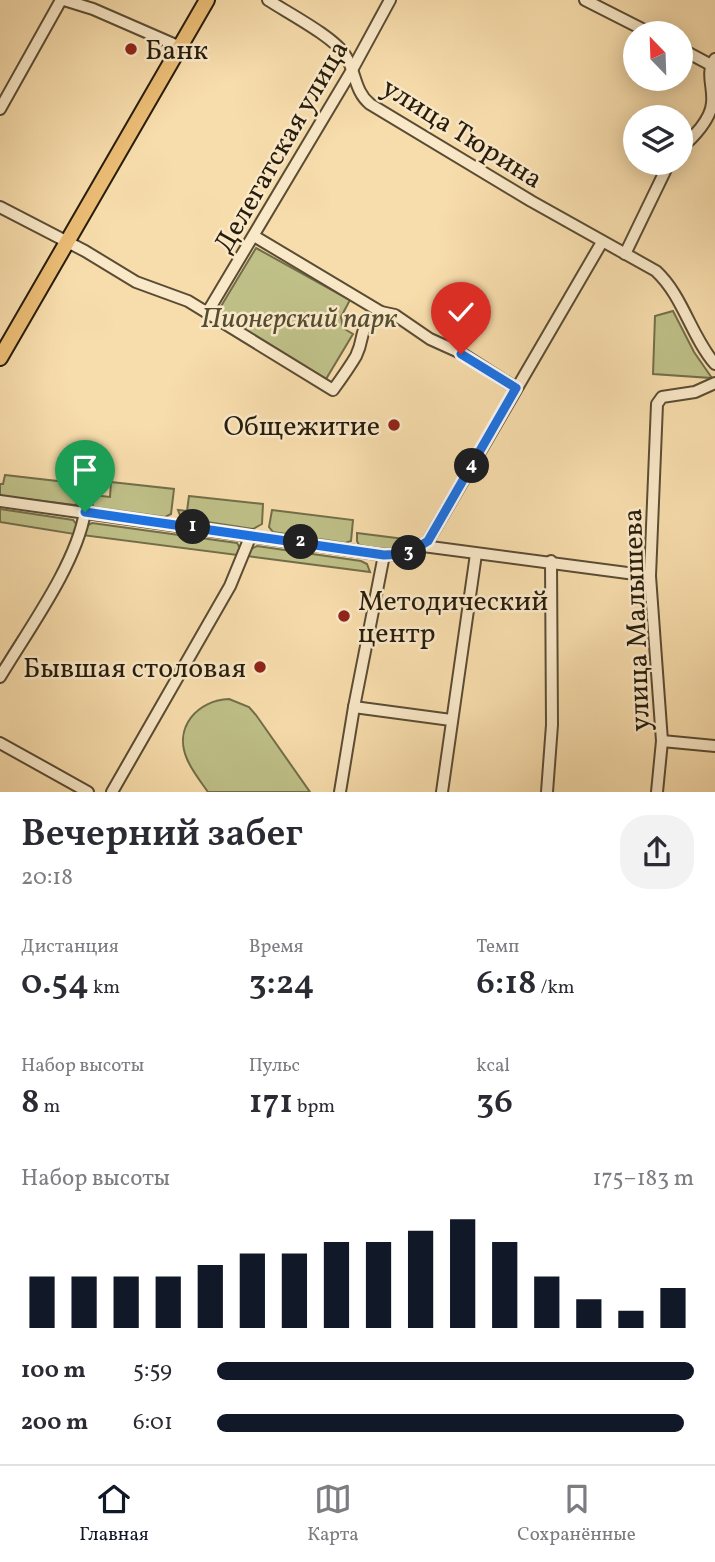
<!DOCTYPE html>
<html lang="ru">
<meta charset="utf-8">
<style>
:root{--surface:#fff;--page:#f2f2f3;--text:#2b2b33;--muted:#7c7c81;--line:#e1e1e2;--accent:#111827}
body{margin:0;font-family:Vollkorn,serif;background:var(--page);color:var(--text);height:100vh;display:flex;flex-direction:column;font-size:26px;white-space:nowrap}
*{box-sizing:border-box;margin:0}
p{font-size:23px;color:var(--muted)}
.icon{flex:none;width:38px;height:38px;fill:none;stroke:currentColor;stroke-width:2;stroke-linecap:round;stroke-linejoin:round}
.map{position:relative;height:792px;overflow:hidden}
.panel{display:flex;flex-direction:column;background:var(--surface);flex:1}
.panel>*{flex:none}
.needle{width:46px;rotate:337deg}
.controls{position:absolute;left:623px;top:21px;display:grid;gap:14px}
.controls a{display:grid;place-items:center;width:70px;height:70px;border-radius:50%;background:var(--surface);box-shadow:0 4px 18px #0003;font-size:35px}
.pin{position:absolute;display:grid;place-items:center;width:60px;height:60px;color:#fff;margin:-72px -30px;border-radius:50% 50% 50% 0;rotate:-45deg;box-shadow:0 0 7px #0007}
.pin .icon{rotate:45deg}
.km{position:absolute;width:35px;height:35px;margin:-18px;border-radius:50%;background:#222;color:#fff;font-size:19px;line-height:35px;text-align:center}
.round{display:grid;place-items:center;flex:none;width:74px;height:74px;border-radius:28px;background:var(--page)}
.head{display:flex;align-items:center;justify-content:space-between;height:119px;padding:0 21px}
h1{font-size:38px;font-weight:600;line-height:52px}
.stats{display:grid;grid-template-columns:repeat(3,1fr);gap:10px;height:119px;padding:7px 21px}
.stats div{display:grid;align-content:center}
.stats b{font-size:35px;font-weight:600}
.stats small{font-size:19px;font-weight:400}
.stats p{font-size:19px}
.chart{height:196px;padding:14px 21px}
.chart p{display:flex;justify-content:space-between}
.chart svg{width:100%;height:126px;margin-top:7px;stroke:var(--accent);stroke-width:6}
ul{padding:0 21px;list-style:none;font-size:23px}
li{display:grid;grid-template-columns:112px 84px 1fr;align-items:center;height:52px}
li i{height:18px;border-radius:9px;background:var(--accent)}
.tab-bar{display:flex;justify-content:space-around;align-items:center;height:98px;border-top:2px solid var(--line);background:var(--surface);font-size:19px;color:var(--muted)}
.tab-bar a{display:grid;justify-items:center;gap:4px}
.tab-bar .on{color:var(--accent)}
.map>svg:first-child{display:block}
.green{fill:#bfc088;stroke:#726e4a;stroke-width:2}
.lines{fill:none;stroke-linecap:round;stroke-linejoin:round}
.minor-casing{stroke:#5a4c34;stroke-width:14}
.major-casing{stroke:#261c0c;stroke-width:18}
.minor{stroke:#fae9c9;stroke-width:10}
.major{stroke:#ecbe76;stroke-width:14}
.route-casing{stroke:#fff;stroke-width:14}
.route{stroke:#1a73e8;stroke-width:9}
.poi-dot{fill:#8f2418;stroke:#fae9c9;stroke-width:2.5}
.labels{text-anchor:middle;stroke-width:5;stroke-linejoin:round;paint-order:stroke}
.poi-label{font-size:28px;fill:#261c0c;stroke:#fae9c9;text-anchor:start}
.street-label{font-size:28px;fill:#261c0c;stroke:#fae9c9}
.park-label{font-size:28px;font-style:italic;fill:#544d31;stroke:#fae9c9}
</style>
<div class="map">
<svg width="715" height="792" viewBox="0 0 715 792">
<rect width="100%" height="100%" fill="#f8ddac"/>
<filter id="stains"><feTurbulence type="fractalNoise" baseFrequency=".00286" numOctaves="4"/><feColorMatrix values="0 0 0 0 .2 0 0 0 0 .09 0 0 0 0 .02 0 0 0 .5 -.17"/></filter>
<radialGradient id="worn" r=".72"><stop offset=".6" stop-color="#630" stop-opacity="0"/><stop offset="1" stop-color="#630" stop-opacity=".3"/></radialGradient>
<g class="green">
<polygon points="256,248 350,300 341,317 343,328 353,334 326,379 217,313"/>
<polygon points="673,311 694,352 712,378 653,374 655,316"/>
<polygon points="5,475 83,484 81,501 75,505 0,496 0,484 3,484"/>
<polygon points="111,482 174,489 171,514 165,517 93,507 92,495 110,497"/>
<polygon points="189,496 263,504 262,524 253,529 181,518 178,510 187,511"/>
<polygon points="0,509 73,520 77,525 74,534 0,522"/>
<polygon points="272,510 353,520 351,541 345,543 273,532 269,527"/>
<polygon points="92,523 237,543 240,548 237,555 82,535 86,526"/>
<path d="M357,533l63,8c-19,12 -40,8 -61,4l-2,-4z"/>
<polygon points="257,546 361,561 367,564 370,572 247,556 251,549"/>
<path d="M229,699l20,8 7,8 54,77h-102c-7,-10 -16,-21 -21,-33 -14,-32 11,-59 42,-60z"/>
</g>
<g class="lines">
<g class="minor-casing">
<g id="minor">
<polyline points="64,0 93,9 178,46"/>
<path d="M268,0c20,13 66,37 77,55 11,16 9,36 25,49l161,97 125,70c27,25 35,65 59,93"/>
<polyline points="585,0 650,33"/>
<polyline points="681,49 711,65"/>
<polyline points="0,109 61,0"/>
<path d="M681,148c12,-10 30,-29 31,-45 2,-16 -7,-30 3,-44"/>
<path d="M0,207l85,44 51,31 52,19 145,89c8,-11 16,-22 23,-34 11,-23 -1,-24 25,-44"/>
<polyline points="254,236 381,312 395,315 430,339 461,353 516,388"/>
<polyline points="625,254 669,163"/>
<polyline points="207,313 352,70 390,0"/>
<polyline points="0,501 384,555 407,554 428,541 602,242"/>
<polyline points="423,546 650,576"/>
<path d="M0,677c28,-47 76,-112 85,-165"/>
<polyline points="354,707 451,720"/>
<polyline points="662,741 715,746"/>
<polyline points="0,743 88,792"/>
<polyline points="112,792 230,586 251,535"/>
<polyline points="340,792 354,707 384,555"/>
<polyline points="442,792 476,554"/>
<polyline points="547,792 552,725 551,561"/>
<polyline points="657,792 662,741 650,576 657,404 662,397 695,392 715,383"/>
</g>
</g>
<g class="major-casing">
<polyline id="major" points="0,358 207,0"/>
</g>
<use href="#minor" class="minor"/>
<use href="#major" class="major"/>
</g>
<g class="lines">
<g class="route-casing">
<polyline id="route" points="85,512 384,555 407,554 428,541 516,388 461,354"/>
</g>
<use href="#route" class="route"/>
</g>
<g class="poi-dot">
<circle cx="131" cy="49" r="7"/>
<circle cx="394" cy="425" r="7"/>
<circle cx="344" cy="616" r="7"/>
<circle cx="260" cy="667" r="7"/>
</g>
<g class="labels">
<g class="poi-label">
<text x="145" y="59">Банк</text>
<text x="380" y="435" text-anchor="end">Общежитие</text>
<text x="358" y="610">Методический<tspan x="358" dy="32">центр</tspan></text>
<text x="246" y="677" text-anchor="end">Бывшая столовая</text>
</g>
<g class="street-label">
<text transform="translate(463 132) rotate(32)" y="10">улица Тюрина</text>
<text transform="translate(280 146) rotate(-60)" y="10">Делегатская улица</text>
<text transform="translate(635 620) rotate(-92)" y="10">улица Малышева</text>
</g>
<g class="park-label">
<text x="299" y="327">Пионерский парк</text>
</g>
</g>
<rect width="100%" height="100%" filter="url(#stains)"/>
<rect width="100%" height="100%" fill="url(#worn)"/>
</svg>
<div class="controls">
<a><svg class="needle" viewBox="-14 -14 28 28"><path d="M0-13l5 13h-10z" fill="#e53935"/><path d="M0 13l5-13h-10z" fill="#7c7c81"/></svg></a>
<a><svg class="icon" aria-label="layers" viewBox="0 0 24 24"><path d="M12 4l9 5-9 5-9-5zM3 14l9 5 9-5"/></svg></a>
</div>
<div class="pin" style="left:85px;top:512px;background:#1e9e55"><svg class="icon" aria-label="arrive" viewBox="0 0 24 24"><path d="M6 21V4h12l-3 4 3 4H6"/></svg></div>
<div class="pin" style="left:461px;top:354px;background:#d93025"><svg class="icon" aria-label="check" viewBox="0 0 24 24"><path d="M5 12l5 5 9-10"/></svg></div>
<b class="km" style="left:193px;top:527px">1</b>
<b class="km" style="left:301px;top:542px">2</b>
<b class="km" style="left:409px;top:553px">3</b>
<b class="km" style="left:472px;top:466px">4</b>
</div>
<section class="panel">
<div class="head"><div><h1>Вечерний забег</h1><p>20:18</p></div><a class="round"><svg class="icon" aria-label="share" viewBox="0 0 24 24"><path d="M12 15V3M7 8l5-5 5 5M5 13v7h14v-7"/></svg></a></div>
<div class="stats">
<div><p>Дистанция</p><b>0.54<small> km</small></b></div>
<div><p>Время</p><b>3:24</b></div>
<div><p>Темп</p><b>6:18<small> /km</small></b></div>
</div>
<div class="stats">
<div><p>Набор высоты</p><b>8<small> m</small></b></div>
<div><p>Пульс</p><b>171<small> bpm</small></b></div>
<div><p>kcal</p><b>36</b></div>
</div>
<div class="chart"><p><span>Набор высоты</span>175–183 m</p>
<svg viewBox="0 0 160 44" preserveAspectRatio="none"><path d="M5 44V26M15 44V26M25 44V26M35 44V26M45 44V22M55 44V18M65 44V18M75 44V14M85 44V14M95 44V10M105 44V6M115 44V14M125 44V26M135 44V34M145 44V38M155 44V30"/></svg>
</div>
<ul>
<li><b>100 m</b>5:59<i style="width:100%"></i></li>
<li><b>200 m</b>6:01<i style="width:98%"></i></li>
</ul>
</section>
<nav class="tab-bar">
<a class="on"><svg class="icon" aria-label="home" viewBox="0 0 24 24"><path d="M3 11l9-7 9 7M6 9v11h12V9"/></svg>Главная</a>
<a><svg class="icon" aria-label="map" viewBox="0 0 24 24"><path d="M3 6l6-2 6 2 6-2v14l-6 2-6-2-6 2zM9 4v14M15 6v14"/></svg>Карта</a>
<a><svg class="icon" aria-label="saved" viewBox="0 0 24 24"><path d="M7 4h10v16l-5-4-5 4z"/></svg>Сохранённые</a>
</nav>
